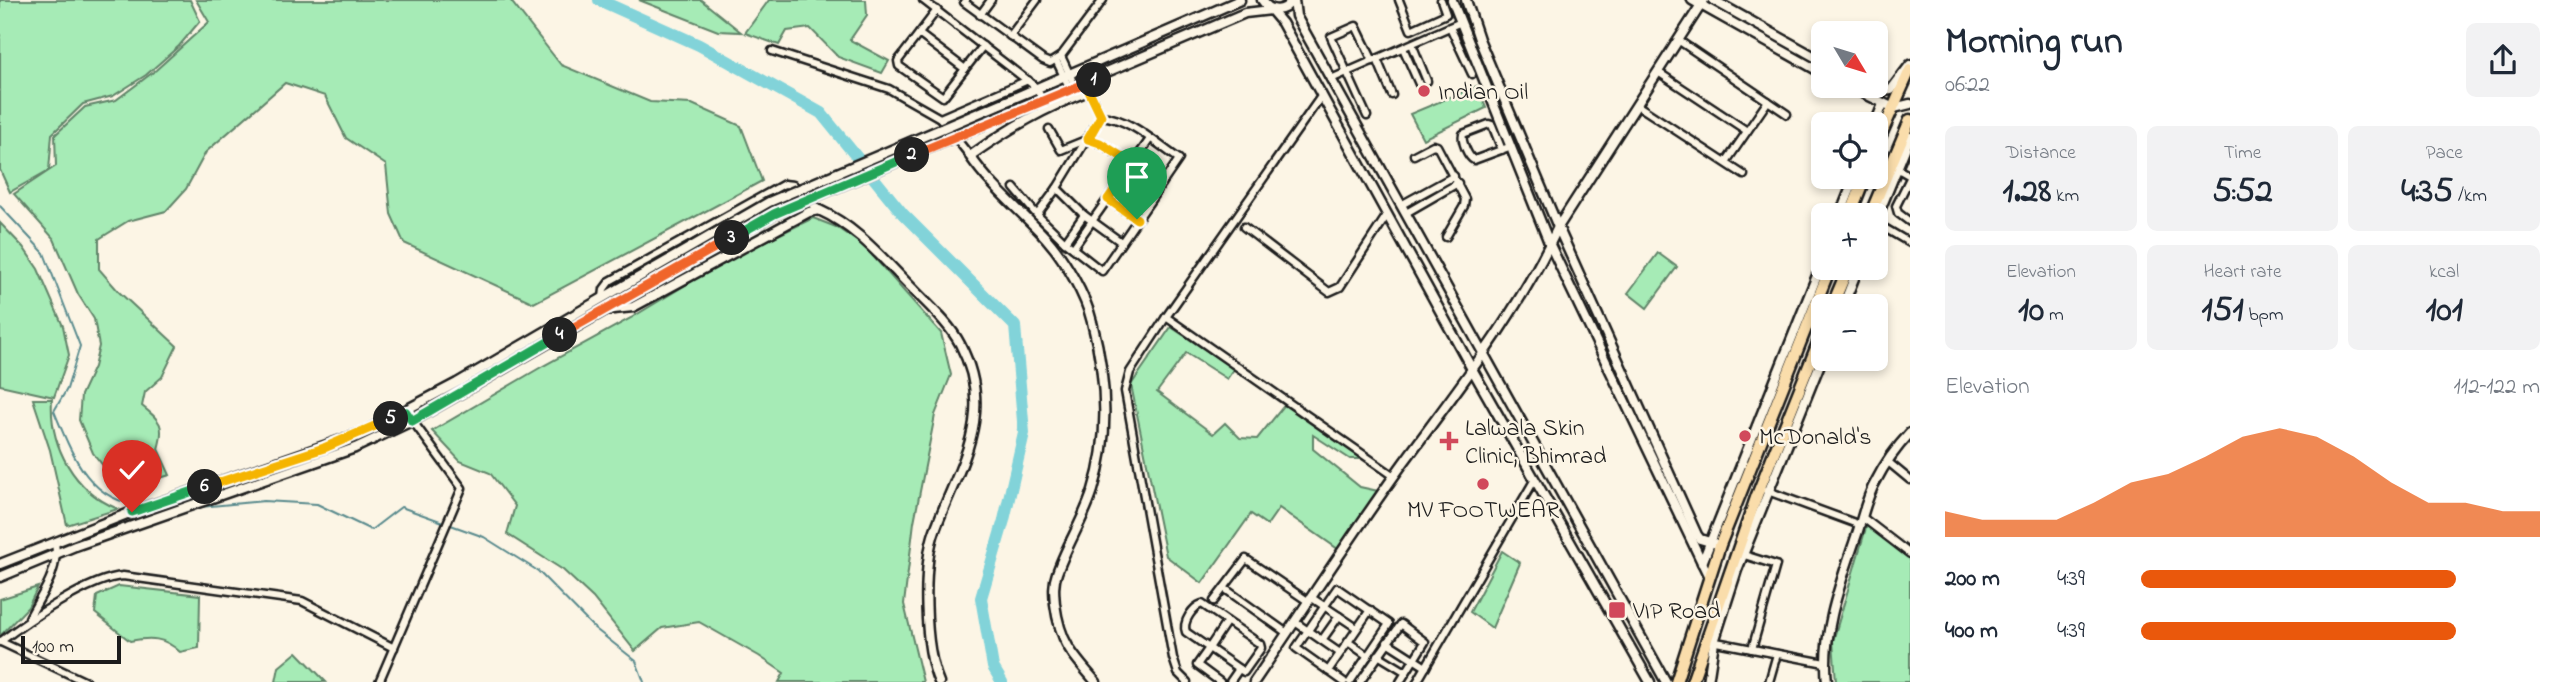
<!DOCTYPE html>
<meta charset="utf-8">
<style>
:root{--surface:#fff;--page:#f2f2f3;--text:#1f2937;--muted:#747a83;--accent:#ea580c}
body{margin:0;font-family:"Indie Flower",sans-serif;background:var(--page);color:var(--text);height:100vh;display:flex;flex-direction:column;font-size:26px;white-space:nowrap}
*{box-sizing:border-box;margin:0}
p{font-size:23px;color:var(--muted)}
.icon{flex:none;width:38px;height:38px;fill:none;stroke:currentColor;stroke-width:2;stroke-linecap:round;stroke-linejoin:round}
.map{position:relative;flex:1;overflow:hidden}
.side{display:flex;flex-direction:column;background:var(--surface);width:665px}
.side>*{flex:none}
.needle{width:46px;rotate:128deg}
.buttons{position:absolute;left:1811px;top:21px;display:grid;gap:14px}
.buttons a{display:grid;place-items:center;width:77px;height:77px;border-radius:10px;background:var(--surface);box-shadow:0 4px 10px #0003;font-size:35px}
.scale{position:absolute;left:21px;bottom:18px;width:100px;box-sizing:border-box;padding-left:7px;border:4px solid #1c1c1c;border-top:0;font-size:19px;line-height:24px;white-space:nowrap;color:#1c1c1c;-webkit-text-stroke:5px #fcf5e5;paint-order:stroke}
.pin{position:absolute;display:grid;place-items:center;width:60px;height:60px;color:#fff;margin:-72px -30px;border-radius:50% 50% 50% 0;rotate:-45deg;box-shadow:0 0 7px #0007}
.pin .icon{rotate:45deg}
.km{position:absolute;width:35px;height:35px;margin:-18px;border-radius:50%;background:#222;color:#fff;font-size:19px;line-height:35px;text-align:center}
.round{display:grid;place-items:center;flex:none;width:74px;height:74px;border-radius:10px;background:var(--page)}
.headline{display:flex;align-items:center;justify-content:space-between;height:119px;padding:0 35px}
h1{font-size:38px;font-weight:700;line-height:52px}
.metrics{display:grid;grid-template-columns:repeat(3,1fr);gap:10px;height:119px;padding:7px 35px}
.metrics div{display:grid;align-content:center;border-radius:10px;background:var(--page);text-align:center}
.metrics b{font-size:35px;font-weight:700}
.metrics small{font-size:19px;font-weight:400}
.metrics p{font-size:19px}
.chart{height:196px;padding:14px 35px}
.chart p{display:flex;justify-content:space-between}
.chart svg{width:100%;height:126px;margin-top:7px;fill:var(--accent);opacity:.7}
ul{padding:0 35px;list-style:none;font-size:23px}
li{display:grid;grid-template-columns:112px 84px 1fr;align-items:center;height:52px}
li i{height:18px;border-radius:9px;background:var(--accent)}
main{display:flex;flex:1;min-height:0}
.map>svg:first-child{display:block}
.green{fill:#a6ebb6;stroke:#618469;stroke-width:2}
.lines{fill:none;stroke-linecap:round;stroke-linejoin:round}
.stream{stroke:#598a8d;stroke-width:2}
.river{stroke:#82d3d9;stroke-width:12}
.street-casing{stroke:#1c1c1c;stroke-width:11}
.secondary-casing{stroke:#1c1c1c;stroke-width:13}
.primary-casing{stroke:#1c1c1c;stroke-width:15}
.street{stroke:#fcf5e5;stroke-width:6}
.secondary{stroke:#fcf5e5;stroke-width:8}
.primary{stroke:#faddab;stroke-width:10}
.secondary-bridge-casing{stroke:#1c1c1c;stroke-width:13;stroke-linecap:butt}
.secondary-bridge{stroke:#fcf5e5;stroke-width:8}
.split-1-casing{stroke:#fff;stroke-width:14}
.split-2-casing{stroke:#fff;stroke-width:14}
.split-3-casing{stroke:#fff;stroke-width:14}
.split-4-casing{stroke:#fff;stroke-width:14}
.split-5-casing{stroke:#fff;stroke-width:14}
.split-6-casing{stroke:#fff;stroke-width:14}
.split-7-casing{stroke:#fff;stroke-width:14}
.split-1{stroke:#f5b400;stroke-width:9}
.split-2{stroke:#f0652b;stroke-width:9}
.split-3{stroke:#22a559;stroke-width:9}
.split-4{stroke:#f0652b;stroke-width:9}
.split-5{stroke:#22a559;stroke-width:9}
.split-6{stroke:#f5b400;stroke-width:9}
.split-7{stroke:#22a559;stroke-width:9}
.poi-dot{fill:#d1495b;stroke:#fcf5e5;stroke-width:2.5}
.labels{text-anchor:middle;stroke-width:5;stroke-linejoin:round;paint-order:stroke}
.poi-label{font-size:24px;fill:#1c1c1c;stroke:#fcf5e5;text-anchor:start}
</style>
<main>
<div class="map">
<svg width="1910" height="682" viewBox="0 0 1910 682">
<rect width="100%" height="100%" fill="#fcf5e5"/>
<filter id="ink" filterUnits="userSpaceOnUse"><feTurbulence type="fractalNoise" baseFrequency=".0143" numOctaves="2"/><feDisplacementMap in="SourceGraphic" scale="14" xChannelSelector="R" yChannelSelector="G"/><feConvolveMatrix kernelMatrix="1 2 1 2 8 2 1 2 1" color-interpolation-filters="sRGB"/></filter>
<g filter="url(#ink)">
<g class="green">
<polygon points="0,0 190,0 200,21 179,46 146,75 113,96 83,104 52,134 49,170 10,192 0,170"/>
<path d="M196,0h314l51,65 89,37 42,2 49,22 21,55 -228,122 -130,-60 -13,-29 -5,-49 -40,-27 -21,-42 -40,-13 -79,69 -20,37 -20,22 -38,10 -29,18v30l20,23 58,54 -15,31 -17,15 -3,14c19,15 23,19 16,43l12,26 -28,8 -29,-5 -20,-25 -14,-33 2,-25 13,-28 5,-21 -5,-27 -16,-25 -24,-55 -40,-45 42,-28 -1,-31 30,-28 31,-7 40,-30 53,-48z"/>
<polygon points="639,0 701,0 741,32 718,31"/>
<polygon points="769,0 866,0 867,15 850,40 889,61 882,73 838,57 810,28 787,31 779,45 745,33"/>
<polygon points="1477,86 1486,108 1423,139 1410,114"/>
<polygon points="813,218 836,227 864,246 941,333 951,375 935,415 914,522 904,604 923,682 779,682 784,673 759,656 699,622 662,628 635,651 593,598 563,570 507,534 515,506 490,473 460,461 432,431 543,366 631,318 727,260"/>
<polygon points="0,223 23,247 38,269 63,326 69,355 54,397 0,385"/>
<polygon points="1658,253 1677,267 1647,308 1628,293"/>
<polygon points="1171,327 1234,369 1227,379 1186,353 1157,392 1213,434 1225,423 1240,438 1257,439 1286,403 1363,459 1350,459 1313,435 1313,449 1360,487 1378,491 1338,549 1279,508 1267,525 1251,514 1202,583 1166,556 1131,385"/>
<path d="M33,399h19c-3,47 22,92 66,110l-51,16 -17,-75z"/>
<polygon points="1868,521 1910,552 1910,682 1836,682 1833,641"/>
<polygon points="1502,551 1520,563 1492,628 1470,612"/>
<path d="M119,586l81,9 -1,53 -19,4c-16,-15 -29,-15 -50,-11l-35,-28 2,-17z"/>
<polygon points="38,587 28,607 0,636 0,599"/>
<polygon points="297,652 326,682 276,682 279,667"/>
</g>
<g class="lines">
<g class="stream">
<path d="M0,206l44,47 36,93 -13,43 -13,22c17,41 35,92 88,94"/>
<polyline points="161,505 177,506"/>
<polyline points="200,507 264,501 317,504 371,530 401,507 443,522"/>
<polyline points="448,524 484,537 538,571 593,627 636,661 644,682"/>
</g>
<polyline class="river" points="599,0 699,45 821,113 903,214 1015,326 1024,433 1004,520 981,598 993,667 1002,682"/>
<g class="street-casing">
<g id="street">
<polyline points="923,0 1037,88 1042,100"/>
<polyline points="966,0 964,2 1043,60 1050,63 1061,56 1103,0"/>
<polyline points="1399,0 1411,30 1446,14 1441,0"/>
<polyline points="937,10 898,61 899,66 943,97 983,46"/>
<polyline points="980,15 991,0"/>
<polyline points="1450,27 1472,74"/>
<polyline points="919,34 965,69"/>
<polyline points="1010,36 1037,0"/>
<polyline points="1678,40 1787,114"/>
<polyline points="1412,44 1427,81"/>
<polyline points="1403,48 1419,84"/>
<polyline points="772,51 889,89 940,118"/>
<polyline points="1061,56 1075,86"/>
<polyline points="1377,59 1392,95"/>
<polyline points="1056,60 1070,89"/>
<polyline points="1658,72 1747,131"/>
<polyline points="1331,79 1461,22"/>
<path d="M1089,91l12,25c30,3 53,26 78,43l-77,112 -37,-29 -28,-27 20,-27 44,-72"/>
<polyline points="1322,95 1166,317 1394,476"/>
<polyline points="1637,105 1744,175"/>
<polyline points="1367,116 1331,37 1356,26 1373,61"/>
<polyline points="1049,129 1061,150 1088,139 1100,143 1162,184"/>
<path d="M1502,150l-10,-25 -3,-1 -26,10c-2,7 5,23 11,26l35,-13"/>
<polyline points="1414,155 1433,145 1437,146 1465,199 1464,206 1446,237"/>
<polyline points="970,156 940,118 1028,80"/>
<polyline points="1726,162 1768,101"/>
<polyline points="1898,169 1910,176"/>
<polyline points="1910,178 1896,206 1898,213 1910,222"/>
<polyline points="1014,188 1037,215"/>
<polyline points="1057,188 1084,215"/>
<polyline points="1108,199 1137,219"/>
<polyline points="1401,205 1454,176"/>
<polyline points="1406,213 1458,183"/>
<polyline points="1876,223 1910,243"/>
<polyline points="1244,227 1329,292 1340,287 1387,215"/>
<polyline points="1065,242 1084,215 1121,242"/>
<polyline points="1073,248 1150,139"/>
<polyline points="603,298 604,289 610,281 784,184 793,185 819,210"/>
<polyline points="1166,317 1130,372 1125,391 1173,658 1178,673 1187,682"/>
<polyline points="1887,461 1910,480"/>
<polyline points="1765,490 1860,525"/>
<polyline points="1862,517 1910,554"/>
<polyline points="1741,554 1776,565 1752,649"/>
<polyline points="1224,588 1287,633"/>
<polyline points="1312,598 1357,628"/>
<polyline points="1214,601 1246,559 1309,602"/>
<path d="M29,618c13,-25 31,-47 26,-76"/>
<path d="M1227,621l-18,27 -23,-16c-4,-10 7,-25 16,-28l58,40 1,4 -17,24 -5,-3 -9,13"/>
<polyline points="1295,622 1340,653"/>
<polyline points="1322,640 1339,616"/>
<polyline points="1711,641 1825,663"/>
<path d="M0,642c27,-21 90,-64 123,-66l179,25 92,47"/>
<polyline points="1,642 86,682"/>
<polyline points="1348,642 1368,656"/>
<polyline points="1387,642 1426,667"/>
<polyline points="1378,655 1406,672"/>
<polyline points="1328,671 1370,610"/>
<polyline points="379,682 462,488 406,412"/>
<polyline points="1220,682 1197,665 1209,648 1239,669"/>
<polyline points="1344,682 1296,648 1337,588 1389,624 1350,682"/>
<polyline points="1360,682 1401,624 1425,642 1400,682"/>
<polyline points="1417,682 1535,479"/>
<polyline points="1769,682 1777,654"/>
</g>
</g>
<g class="secondary-casing">
<g id="secondary">
<path d="M1262,0c8,13 22,13 30,0"/>
<polyline points="1294,0 1296,16 1666,682"/>
<polyline points="1452,0 1550,245 1709,577"/>
<polyline points="1466,0 1479,39 1558,227 1697,535 1700,539 1720,545"/>
<polyline points="1692,0 1824,74"/>
<polyline points="1713,0 1824,62"/>
<path d="M1094,79l-3,11c-47,18 -80,37 -121,66 21,31 51,55 76,82 18,20 40,58 46,84 14,54 18,114 1,168 -9,29 -26,54 -36,83 -4,11 -3,20 -2,31 5,38 17,51 41,78"/>
<polyline points="1848,86 1894,108 1910,104"/>
<polyline points="1874,86 1884,91 1891,90 1910,65"/>
<polyline points="1028,92 1240,0"/>
<polyline points="1034,103 1245,13 1271,10 1282,23 1472,369 1650,682"/>
<polyline points="1875,124 1883,104"/>
<polyline points="1840,215 1855,177"/>
<polyline points="1876,220 1910,137"/>
<polyline points="1843,306 1858,268"/>
<path d="M604,310l29,-3 176,-95 10,-2c38,17 64,49 93,78 16,17 37,35 48,56 37,71 -1,121 -25,186 -13,35 -11,118 4,152"/>
<polyline points="1702,563 1824,258"/>
<polyline points="0,564 132,512 362,433 457,383 620,288"/>
<polyline points="0,577 75,546 355,448 412,421 628,297"/>
<path d="M1254,682c50,-73 98,-148 150,-220 55,-75 115,-150 154,-235l146,-227"/>
<polyline points="1708,682 1714,642 1737,570 1824,354"/>
<path d="M1827,682c-6,-51 15,-103 31,-151 5,-16 9,-35 18,-50 9,-18 20,-33 34,-48"/>
</g>
</g>
<g class="primary-casing">
<g id="primary">
<polyline points="1876,146 1910,70"/>
<polyline points="1850,215 1865,177"/>
<polyline points="1870,215 1910,120"/>
<polyline points="1832,306 1848,268"/>
<polyline points="1676,682 1720,545 1830,268"/>
<polyline points="1692,682 1757,495 1824,328"/>
</g>
</g>
<use href="#street" class="street"/>
<use href="#secondary" class="secondary"/>
<use href="#primary" class="primary"/>
<g class="secondary-bridge-casing">
<g id="secondary-bridge">
<polyline points="620,288 769,202 1028,92"/>
<polyline points="628,297 774,214 1034,103"/>
</g>
</g>
<use href="#secondary-bridge" class="secondary-bridge"/>
</g>
</g>
<g class="lines" filter="url(#ink)">
<g class="split-1-casing">
<polyline id="split-1" points="1094,80 1094,86 1089,91 1101,116 1088,139 1100,143 1133,164 1108,199 1137,219"/>
</g>
<g class="split-2-casing">
<polyline id="split-2" points="912,155 1094,80"/>
</g>
<g class="split-3-casing">
<polyline id="split-3" points="732,238 774,214 912,155"/>
</g>
<g class="split-4-casing">
<polyline id="split-4" points="560,335 732,238"/>
</g>
<g class="split-5-casing">
<polyline id="split-5" points="391,419 406,412 412,421 560,335"/>
</g>
<g class="split-6-casing">
<polyline id="split-6" points="205,487 324,448 391,419"/>
</g>
<g class="split-7-casing">
<polyline id="split-7" points="132,512 205,487"/>
</g>
<use href="#split-1" class="split-1"/>
<use href="#split-2" class="split-2"/>
<use href="#split-3" class="split-3"/>
<use href="#split-4" class="split-4"/>
<use href="#split-5" class="split-5"/>
<use href="#split-6" class="split-6"/>
<use href="#split-7" class="split-7"/>
</g>
<g class="poi-dot">
<circle cx="1424" cy="91" r="7"/>
<circle cx="1745" cy="436" r="7"/>
<path d="M1445.5 430.5h7v7h7v7h-7v7h-7v-7h-7v-7h7z"/>
<circle cx="1483" cy="484" r="7"/>
<rect x="1608" y="601" width="18" height="18" rx="3.5"/>
</g>
<g class="labels">
<g class="poi-label">
<text x="1438" y="99">Indian Oil</text>
<text x="1465" y="435">Lalwala Skin<tspan x="1465" dy="28">Clinic, Bhimrad</tspan></text>
<text x="1759" y="444">McDonald's</text>
<text x="1483" y="517" text-anchor="middle">MV FOOTWEAR</text>
<text x="1633" y="618">VIP Road</text>
</g>
</g>
</svg>
<div class="buttons">
<a><svg class="needle" viewBox="-14 -14 28 28"><path d="M0-13l5 13h-10z" fill="#e53935"/><path d="M0 13l5-13h-10z" fill="#747a83"/></svg></a>
<a><svg class="icon" aria-label="locate" viewBox="0 0 24 24"><circle cx="12" cy="12" r="6"/><path d="M12 2v4M12 18v4M2 12h4M18 12h4"/></svg></a>
<a>+</a>
<a>−</a>
</div>
<div class="scale">100 m</div>
<div class="pin" style="left:1137px;top:219px;background:#1e9e55"><svg class="icon" aria-label="arrive" viewBox="0 0 24 24"><path d="M6 21V4h12l-3 4 3 4H6"/></svg></div>
<div class="pin" style="left:132px;top:512px;background:#d93025"><svg class="icon" aria-label="check" viewBox="0 0 24 24"><path d="M5 12l5 5 9-10"/></svg></div>
<b class="km" style="left:1094px;top:80px">1</b>
<b class="km" style="left:912px;top:155px">2</b>
<b class="km" style="left:732px;top:238px">3</b>
<b class="km" style="left:560px;top:335px">4</b>
<b class="km" style="left:391px;top:419px">5</b>
<b class="km" style="left:205px;top:487px">6</b>
</div>
<section class="side">
<div class="headline"><div><h1>Morning run</h1><p>06:22</p></div><a class="round"><svg class="icon" aria-label="share" viewBox="0 0 24 24"><path d="M12 15V3M7 8l5-5 5 5M5 13v7h14v-7"/></svg></a></div>
<div class="metrics">
<div><p>Distance</p><b>1.28<small> km</small></b></div>
<div><p>Time</p><b>5:52</b></div>
<div><p>Pace</p><b>4:35<small> /km</small></b></div>
</div>
<div class="metrics">
<div><p>Elevation</p><b>10<small> m</small></b></div>
<div><p>Heart rate</p><b>151<small> bpm</small></b></div>
<div><p>kcal</p><b>101</b></div>
</div>
<div class="chart"><p><span>Elevation</span>112–122 m</p>
<svg viewBox="0 0 160 44" preserveAspectRatio="none"><path d="M0 44V35L10 38L20 38L30 38L40 32L50 25L60 22L70 16L80 9L90 6L100 9L110 16L120 25L130 32L140 32L150 35L160 35V44z"/></svg>
</div>
<ul>
<li><b>200 m</b>4:39<i style="width:79%"></i></li>
<li><b>400 m</b>4:39<i style="width:79%"></i></li>
</ul>
</section>
</main>
